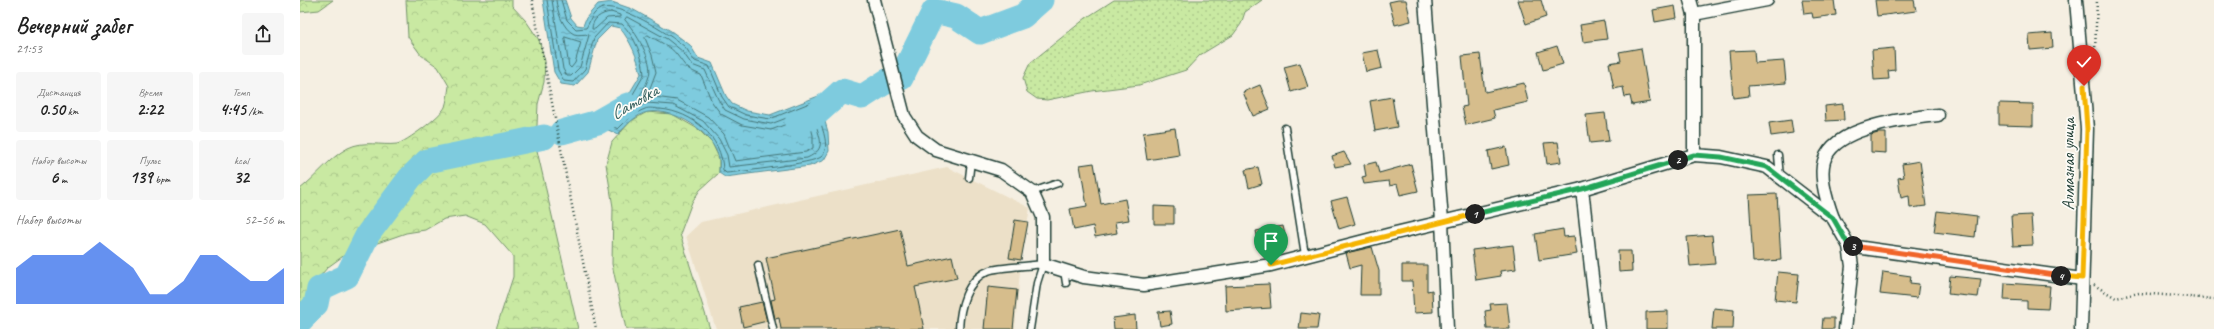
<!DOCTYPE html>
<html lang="ru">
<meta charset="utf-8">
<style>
:root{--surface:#fff;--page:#f6f6f6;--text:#222;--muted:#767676;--accent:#2563eb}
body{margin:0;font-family:Caveat,sans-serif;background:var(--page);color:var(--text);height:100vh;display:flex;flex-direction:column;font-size:15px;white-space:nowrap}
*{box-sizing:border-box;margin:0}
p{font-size:13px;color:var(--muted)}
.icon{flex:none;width:22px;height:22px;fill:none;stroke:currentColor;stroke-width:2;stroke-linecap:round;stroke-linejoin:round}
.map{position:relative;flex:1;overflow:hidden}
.panel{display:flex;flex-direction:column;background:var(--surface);width:300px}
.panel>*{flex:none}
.pin{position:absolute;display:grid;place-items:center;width:34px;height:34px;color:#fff;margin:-41px -17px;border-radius:50% 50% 50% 0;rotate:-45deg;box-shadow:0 0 4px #0007}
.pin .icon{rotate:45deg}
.km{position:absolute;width:20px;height:20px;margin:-10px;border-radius:50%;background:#222;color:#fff;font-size:11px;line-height:20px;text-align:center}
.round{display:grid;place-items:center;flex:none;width:42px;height:42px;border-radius:4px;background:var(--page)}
.head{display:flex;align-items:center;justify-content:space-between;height:68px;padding:0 16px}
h1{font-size:22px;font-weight:600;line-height:30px}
.figures{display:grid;grid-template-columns:repeat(3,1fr);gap:6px;height:68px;padding:4px 16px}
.figures div{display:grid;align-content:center;border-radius:4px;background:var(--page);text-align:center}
.figures b{font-size:17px;font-weight:600}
.figures small{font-size:11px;font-weight:400}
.figures p{font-size:11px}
.chart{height:112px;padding:8px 16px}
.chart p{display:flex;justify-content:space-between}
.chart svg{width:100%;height:72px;margin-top:4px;fill:var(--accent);opacity:.7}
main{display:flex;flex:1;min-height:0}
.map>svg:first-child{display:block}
.built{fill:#ece0c8}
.grass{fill:url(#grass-dots);stroke:#74936b}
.forest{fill:url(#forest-crowns);stroke:#74936b}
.water{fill:url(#water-ripples);stroke:#58929a}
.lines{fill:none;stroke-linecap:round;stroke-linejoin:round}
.shore{stroke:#457678;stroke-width:1}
.river{stroke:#7ecbde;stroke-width:25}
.building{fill:#d6bd8c;stroke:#1f3d34}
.lane-casing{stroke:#1f3d34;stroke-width:9}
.street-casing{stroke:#1f3d34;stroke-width:15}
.path{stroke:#1f3d34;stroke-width:2.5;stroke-dasharray:1 3;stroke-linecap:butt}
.lane{stroke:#fdfcf7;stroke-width:6}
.street{stroke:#fdfcf7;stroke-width:12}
.split-1-casing{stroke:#fff;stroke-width:8}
.split-2-casing{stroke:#fff;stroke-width:8}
.split-3-casing{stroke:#fff;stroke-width:8}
.split-4-casing{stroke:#fff;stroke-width:8}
.split-5-casing{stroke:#fff;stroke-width:8}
.split-1{stroke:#f5b400;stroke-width:5}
.split-2{stroke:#22a559;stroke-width:5}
.split-3{stroke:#22a559;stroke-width:5}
.split-4{stroke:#f0652b;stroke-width:5}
.split-5{stroke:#f5b400;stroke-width:5}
.labels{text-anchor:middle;stroke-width:3.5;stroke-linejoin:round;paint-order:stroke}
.street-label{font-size:17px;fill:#1f3d34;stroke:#fdfcf7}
.water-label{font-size:18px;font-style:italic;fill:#37605e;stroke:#fdfcf7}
</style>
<main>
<section class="panel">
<div class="head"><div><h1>Вечерний забег</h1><p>21:53</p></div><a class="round"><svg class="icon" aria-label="share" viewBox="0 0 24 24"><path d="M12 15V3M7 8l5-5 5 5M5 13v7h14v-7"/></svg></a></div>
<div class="figures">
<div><p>Дистанция</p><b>0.50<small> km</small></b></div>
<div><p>Время</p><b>2:22</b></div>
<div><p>Темп</p><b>4:45<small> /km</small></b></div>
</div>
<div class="figures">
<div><p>Набор высоты</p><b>6<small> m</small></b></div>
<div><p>Пульс</p><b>139<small> bpm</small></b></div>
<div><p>kcal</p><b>32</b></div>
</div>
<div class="chart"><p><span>Набор высоты</span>52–56 m</p>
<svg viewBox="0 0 160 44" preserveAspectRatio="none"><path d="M0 44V22L10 14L20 14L30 14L40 14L50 6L60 14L70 22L80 38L90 38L100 30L110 14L120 14L130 22L140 30L150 30L160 22V44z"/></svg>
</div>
</section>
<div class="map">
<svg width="1914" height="329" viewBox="0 0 1914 329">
<defs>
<pattern id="grass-dots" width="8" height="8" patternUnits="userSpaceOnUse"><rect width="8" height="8" fill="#c9e9a2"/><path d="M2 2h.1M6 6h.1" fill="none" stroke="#acc98c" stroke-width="1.8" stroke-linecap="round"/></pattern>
<pattern id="forest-crowns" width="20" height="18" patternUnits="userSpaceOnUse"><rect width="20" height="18" fill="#c9e9a2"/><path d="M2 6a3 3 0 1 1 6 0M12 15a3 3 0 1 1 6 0" fill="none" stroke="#acc98c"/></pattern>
<pattern id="water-ripples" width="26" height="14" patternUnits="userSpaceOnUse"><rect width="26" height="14" fill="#7ecbde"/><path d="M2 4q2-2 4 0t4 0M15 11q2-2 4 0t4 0" fill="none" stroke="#67a6b5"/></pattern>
</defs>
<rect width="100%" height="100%" fill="#f5efe2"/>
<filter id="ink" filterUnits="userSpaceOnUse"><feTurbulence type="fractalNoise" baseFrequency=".025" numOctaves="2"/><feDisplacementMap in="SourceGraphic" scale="8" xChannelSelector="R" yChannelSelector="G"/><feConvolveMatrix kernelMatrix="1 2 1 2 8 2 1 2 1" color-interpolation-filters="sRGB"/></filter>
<g filter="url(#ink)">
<polygon class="built" points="647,167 730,208 721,260 715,329 416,329 386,236 401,222"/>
<polygon class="grass" points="814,0 962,0 945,12 941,24 933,35 900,55 886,70 839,85 792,91 747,100 737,99 727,92 723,78 730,63 786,18"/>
<g class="forest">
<polygon points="0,0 33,0 19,10 0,12"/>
<path d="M106,0h106v6l14,15 13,19 6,21 -1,21 -6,22 -2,42 42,183h-82l17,-52v-21l-28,-32 -20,-8 -21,3 -19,11 -19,3 -60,21 -18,13 -14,16 -14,26v-120c17,-13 29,-31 48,-41 16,-8 33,-2 49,-4 9,-2 44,-28 48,-37 2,-6 3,-14 4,-21l-11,-19 -17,-12 -13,-18z"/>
<polygon points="347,112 372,114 398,129 412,143 419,158 419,173 400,190 392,202 380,234 410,329 326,329 312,264 313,207 306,164 312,142 331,121"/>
</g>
<path class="water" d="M243,0h22l6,18 6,7 6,1 3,-8 12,-14 14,-2 20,7 39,22 19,14 8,13 14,5 14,33 6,8 15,7 23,4 51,-20 4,4 -1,19 4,14 1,19 -5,9 -14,6 -85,11 -6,-4c0,-4 1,-10 0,-15 -7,-27 -44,-50 -71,-46 -12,2 -22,14 -30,22l-10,-4 -10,-8 6,-9 22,-14 15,-25c-4,-18 -10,-32 -21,-46l-9,-2 -14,14 -9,32 -13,14 -14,-2 -7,-12z"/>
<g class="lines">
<g class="shore">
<path d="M247,0l11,70 6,11 9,1 12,-13 9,-31 14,-15 14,1c13,13 21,32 22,51l-15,26 -22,15 -3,6 14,7c8,-8 16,-16 27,-20 4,-2 11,0 15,0 33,3 62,28 63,61l3,3c14,-1 88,-10 95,-16 10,-9 1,-27 -1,-38 0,-7 2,-13 0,-19l-8,2 -42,17 -24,-4 -17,-8 -7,-10 -13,-31c-4,-2 -10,-3 -14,-5 -5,-4 -6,-11 -11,-15 -14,-11 -67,-46 -84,-37 -8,4 -10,13 -14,19l-10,1 -9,-9 -6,-20"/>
<path d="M252,0l11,69 4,7h4l9,-9 9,-32c-4,-2 -10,1 -15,-1 -11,-5 -17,-23 -18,-34"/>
<path d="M311,12l9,3v2l-13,1 -12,11h-3c0,-10 9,-16 19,-17z"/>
<path d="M327,17l40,22 15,12 10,14 13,5 13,29 7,11 19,9 27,5 44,-17c1,4 0,8 0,13 3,17 14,28 -8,38l-78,9 -2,-12 -8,-16 -16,-18 -30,-16 -26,-2 -15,6v-3c7,-8 14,-19 17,-30 5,-15 -14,-45 -24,-56z"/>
<path d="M348,35c9,6 23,11 29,20 10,13 8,13 24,20l11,27 9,12 21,11 29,5 37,-14 5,19v13l-7,4 -71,9 -11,-27 -16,-17 -31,-17 -30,-4 9,-24 -4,-17 -7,-17z"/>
<polygon points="265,37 281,42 275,63 271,68 269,66"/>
</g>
<g class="river">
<polyline points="601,78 634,11 656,16 680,32 723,16 741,0"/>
<polyline points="497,123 514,116 542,91 562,97 587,81"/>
<polyline points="262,132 298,122 328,105"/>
<polyline points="0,321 16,304 19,289 47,276 68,234 110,178 127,161 244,137"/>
</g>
</g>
<g class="building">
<polygon points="1098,0 1106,0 1111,21 1095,25 1089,2"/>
<polygon points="1218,0 1241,0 1246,17 1226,24"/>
<polygon points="1502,0 1534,0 1536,15 1513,18 1512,13 1504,14"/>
<polygon points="1575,0 1614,0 1616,11 1577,16"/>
<polygon points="1375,6 1377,18 1355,22 1353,10"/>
<polygon points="1304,21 1307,39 1283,42 1280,25"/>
<polygon points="1752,33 1753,48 1730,50 1729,35"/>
<polygon points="1257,46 1263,64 1243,70 1238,52"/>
<polygon points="1341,48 1350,102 1332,105 1330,96 1325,97 1323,87 1314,89 1309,63 1321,61 1319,52"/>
<polygon points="1594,48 1595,70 1588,71 1589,79 1574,80 1572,50"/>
<polygon points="1078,50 1082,68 1066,72 1062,53"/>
<polygon points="1454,50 1455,63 1484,61 1486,83 1448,86 1449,96 1433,98 1429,51"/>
<polygon points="1180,54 1185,92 1224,83 1228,102 1193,110 1195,118 1166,125 1162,107 1167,106 1162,56"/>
<polygon points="1000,63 1008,87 991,92 984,67"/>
<polygon points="960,85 970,109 953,116 943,92"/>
<polygon points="1092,97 1097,127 1075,131 1070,101"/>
<polygon points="1699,103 1733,104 1733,126 1699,125"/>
<polygon points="1543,104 1544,120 1526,121 1525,106"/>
<polygon points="1305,113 1309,141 1290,143 1286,115"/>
<polygon points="1491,120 1493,133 1471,136 1469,123"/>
<polygon points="875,128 879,155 847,160 843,133"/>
<polygon points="1578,133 1586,133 1586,153 1571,152 1571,135"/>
<polygon points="1258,142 1261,162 1247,164 1244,143"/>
<polygon points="1206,147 1209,165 1191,169 1188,151"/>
<polygon points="1044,152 1051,164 1035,167 1032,156"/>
<polygon points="1620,161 1626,206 1610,208 1609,196 1601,198 1598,178 1604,177 1602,164"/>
<polygon points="1076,162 1079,173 1111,164 1118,191 1100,195 1097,184 1090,186 1089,181 1064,184 1062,177 1066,176 1064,165"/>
<polygon points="794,163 801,204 825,199 829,220 815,222 817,233 795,237 793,226 774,230 770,209 787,206 780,165"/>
<polygon points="958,167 962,184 949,188 945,170"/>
<polygon points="1477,194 1481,260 1453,262 1449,195"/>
<polygon points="1047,197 1055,224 1039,229 1031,201"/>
<polygon points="854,206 874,207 874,224 854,224"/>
<polygon points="1637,211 1677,216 1675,237 1634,232"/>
<polygon points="1731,215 1733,245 1713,246 1711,216"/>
<polygon points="715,220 728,222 721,260 709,258"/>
<polygon points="983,226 986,239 959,244 956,231"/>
<polygon points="600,229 608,266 652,256 657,278 615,287 624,329 481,329 479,318 475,319 471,300 475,299 466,258"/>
<polygon points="1263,229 1264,237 1274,236 1277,254 1239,260 1235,234"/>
<polygon points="1412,235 1415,264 1390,266 1387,237"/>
<polygon points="1213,245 1216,269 1200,271 1201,276 1176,280 1172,250"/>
<polygon points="1072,247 1079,271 1079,295 1060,295 1061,265 1050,268 1046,253"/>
<polygon points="1318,251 1331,251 1332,271 1319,272"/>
<polygon points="1102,265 1127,265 1127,291 1132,290 1133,312 1114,313 1112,281 1102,281"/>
<polygon points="1478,272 1499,274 1496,302 1475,300"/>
<polygon points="1583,272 1611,276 1610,283 1619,284 1617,298 1580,294"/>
<polygon points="1650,276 1681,279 1678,297 1648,294"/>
<polygon points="1705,283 1750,286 1748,309 1727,308 1727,301 1704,300"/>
<polygon points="969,284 971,308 926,311 925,286"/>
<polygon points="688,287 717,290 713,329 684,329"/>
<polygon points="462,302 467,321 443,327 439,307"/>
<polygon points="1207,303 1210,329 1187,329 1185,311 1191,310 1190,304"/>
<polygon points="1414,308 1434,310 1433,329 1412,329"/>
<polygon points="870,311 872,324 860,326 858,312"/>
<polygon points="1368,311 1368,329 1346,329 1346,312"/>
<polygon points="1001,313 1019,315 1017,329 999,329"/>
<polygon points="835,315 836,329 814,329 813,318"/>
<polygon points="1523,318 1534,318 1534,329 1522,329"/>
</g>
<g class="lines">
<g class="lane-casing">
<g id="lane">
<polyline points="985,128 1005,255"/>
<polyline points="1478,155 1480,177"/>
<polyline points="669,178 671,161"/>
<polyline points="732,192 758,183"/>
<polyline points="458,265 473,329"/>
<polyline points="764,270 766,283"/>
<path d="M659,329c1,-21 7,-49 29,-58 10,-4 43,-5 55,-7l-6,19 -7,46"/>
</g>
</g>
<g class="street-casing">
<g id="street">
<polyline points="574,0 604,116 617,136 636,150 701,170 732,192 743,217 743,264 784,277 844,285 971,265 1091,234 1282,189 1394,155"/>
<polyline points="1125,0 1142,221 1147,329"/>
<polyline points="1390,0 1394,14 1394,155 1421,157 1467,167 1533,218 1549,246 1552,266 1545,329"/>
<polyline points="1776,0 1787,129 1781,329"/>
<polyline points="1394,14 1467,0"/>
<polyline points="1282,189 1298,329"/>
<path d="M1533,218c-6,-16 -14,-40 -9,-57 10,-35 85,-43 114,-46"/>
<polyline points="1549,246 1782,279"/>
</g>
</g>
<g class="path">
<polyline points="232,0 296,329"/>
<polyline points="1795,51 1797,0"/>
<polyline points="1794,285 1816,298 1839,293 1914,299"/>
</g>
<use href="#lane" class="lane"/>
<use href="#street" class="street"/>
</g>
</g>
<g class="lines" filter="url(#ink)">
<g class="split-1-casing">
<polyline id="split-1" points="971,265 1175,214"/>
</g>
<g class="split-2-casing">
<polyline id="split-2" points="1175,214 1282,189 1378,160"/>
</g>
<g class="split-3-casing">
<polyline id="split-3" points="1378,160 1394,155 1421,157 1467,167 1533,218 1549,246 1553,246"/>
</g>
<g class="split-4-casing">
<polyline id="split-4" points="1553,246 1761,276"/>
</g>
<g class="split-5-casing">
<polyline id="split-5" points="1761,276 1782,278 1787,129 1784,86"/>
</g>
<use href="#split-1" class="split-1"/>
<use href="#split-2" class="split-2"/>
<use href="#split-3" class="split-3"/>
<use href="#split-4" class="split-4"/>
<use href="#split-5" class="split-5"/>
</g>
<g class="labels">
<g class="street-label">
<text transform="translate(1768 164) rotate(-90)" y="6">Алмазная улица</text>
</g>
<g class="water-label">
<text transform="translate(334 102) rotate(-30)" y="6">Сатовка</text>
</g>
</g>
</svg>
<div class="pin" style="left:971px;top:265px;background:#1e9e55"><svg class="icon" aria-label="arrive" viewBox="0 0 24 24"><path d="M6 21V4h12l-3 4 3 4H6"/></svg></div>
<div class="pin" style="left:1784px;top:86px;background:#d93025"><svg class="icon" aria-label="check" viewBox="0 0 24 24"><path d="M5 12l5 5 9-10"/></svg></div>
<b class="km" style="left:1175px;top:214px">1</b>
<b class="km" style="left:1378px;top:160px">2</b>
<b class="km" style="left:1553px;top:246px">3</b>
<b class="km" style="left:1761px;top:276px">4</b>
</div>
</main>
